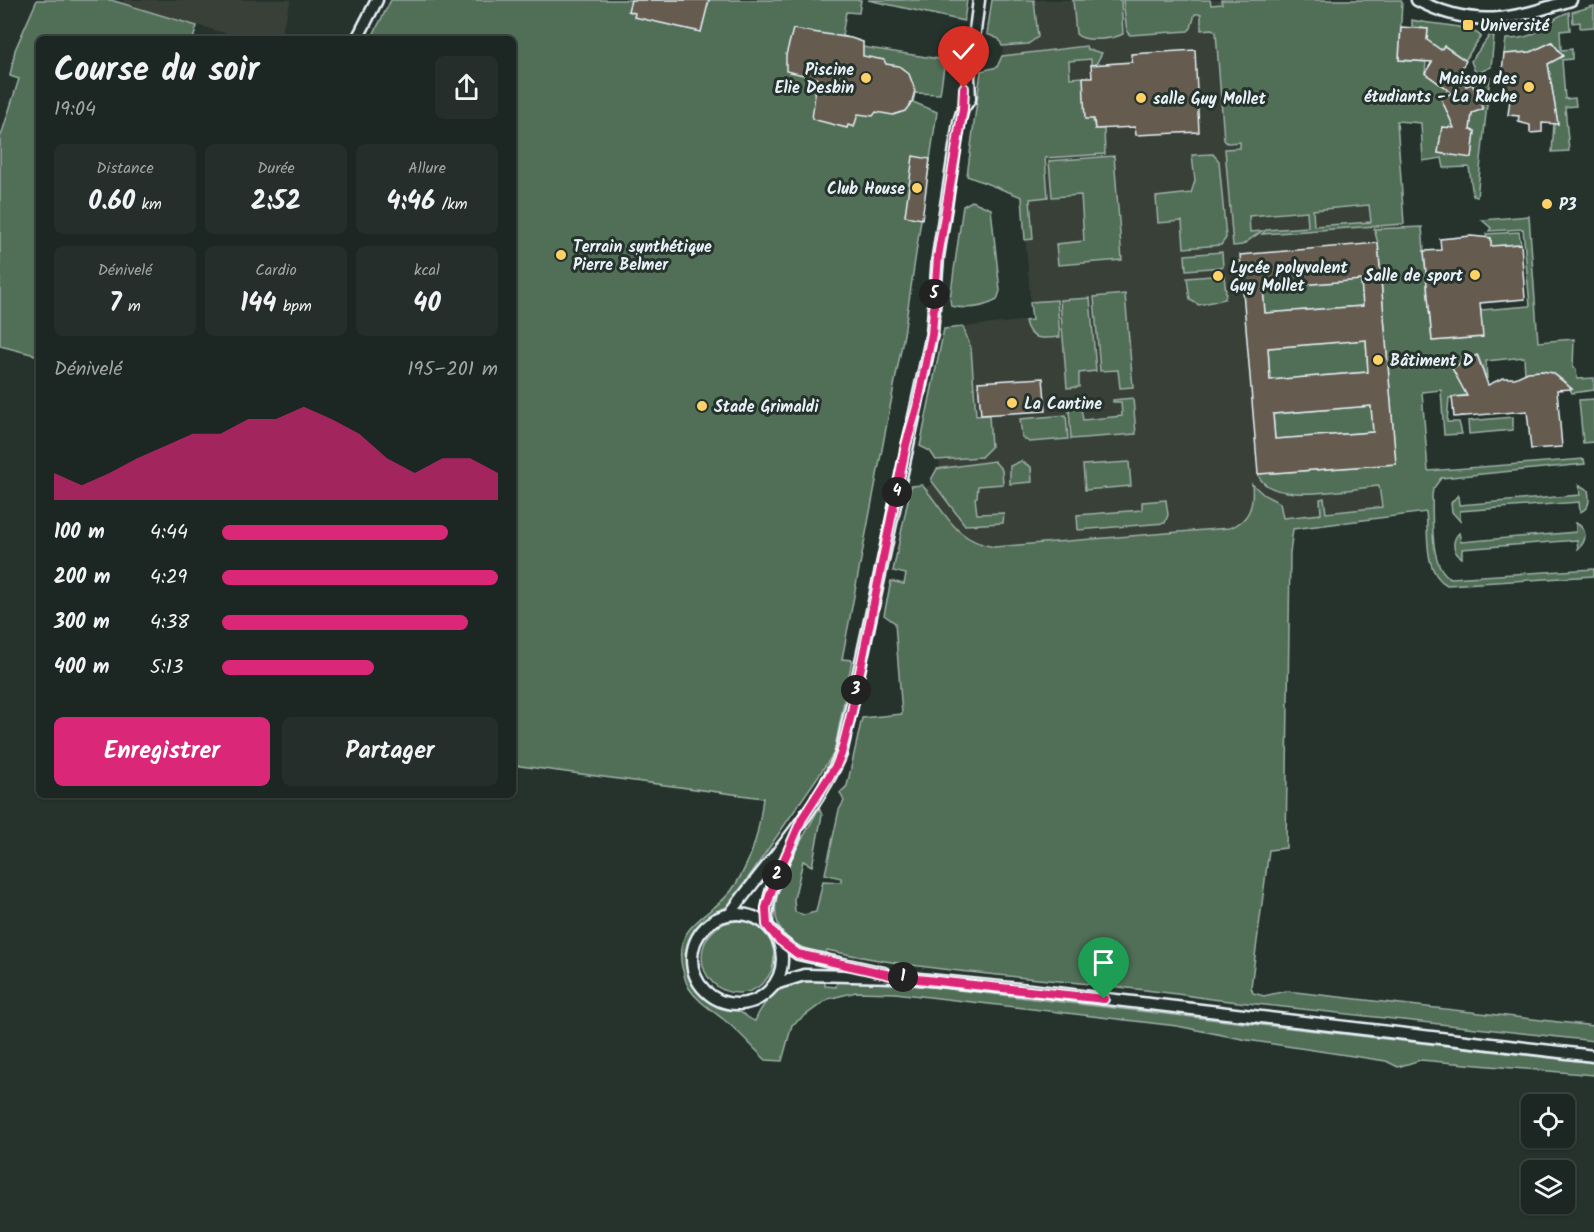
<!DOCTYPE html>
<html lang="fr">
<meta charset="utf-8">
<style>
:root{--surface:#1c2622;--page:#252e2a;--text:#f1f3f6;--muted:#a0a5a5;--line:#3a4340;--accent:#db2777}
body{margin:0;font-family:Kalam,sans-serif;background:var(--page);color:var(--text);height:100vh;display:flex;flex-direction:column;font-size:22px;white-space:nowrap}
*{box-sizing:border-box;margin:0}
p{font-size:20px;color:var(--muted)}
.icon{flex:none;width:33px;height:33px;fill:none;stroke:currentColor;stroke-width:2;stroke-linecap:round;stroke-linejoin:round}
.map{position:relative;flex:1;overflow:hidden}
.details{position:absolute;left:36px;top:36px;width:480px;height:762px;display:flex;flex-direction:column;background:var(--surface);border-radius:9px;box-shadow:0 2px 4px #0004,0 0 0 2px var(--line)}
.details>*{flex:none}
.buttons{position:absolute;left:1521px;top:1094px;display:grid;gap:12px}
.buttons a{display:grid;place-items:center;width:54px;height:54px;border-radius:9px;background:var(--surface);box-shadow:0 2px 4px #0004,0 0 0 2px var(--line);font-size:30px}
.pin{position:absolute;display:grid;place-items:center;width:51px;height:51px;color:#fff;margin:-62px -26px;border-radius:50% 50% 50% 0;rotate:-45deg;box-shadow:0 0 6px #0007}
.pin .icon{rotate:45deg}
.km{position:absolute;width:30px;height:30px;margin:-15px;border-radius:50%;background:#222;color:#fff;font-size:16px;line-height:30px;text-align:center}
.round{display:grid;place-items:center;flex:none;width:63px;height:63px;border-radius:9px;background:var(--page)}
.summary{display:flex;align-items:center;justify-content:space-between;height:102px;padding:0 18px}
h1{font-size:33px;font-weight:700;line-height:45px}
.metrics{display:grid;grid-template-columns:repeat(3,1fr);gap:9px;height:102px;padding:6px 18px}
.metrics div{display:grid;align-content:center;border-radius:9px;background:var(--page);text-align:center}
.metrics b{font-size:26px;font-weight:700}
.metrics small{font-size:16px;font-weight:400}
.metrics p{font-size:16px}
.chart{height:168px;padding:12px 18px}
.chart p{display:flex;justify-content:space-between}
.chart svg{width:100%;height:108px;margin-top:6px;fill:var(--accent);opacity:.7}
.primary-button{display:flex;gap:12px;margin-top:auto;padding:12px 18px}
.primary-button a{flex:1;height:69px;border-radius:9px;background:var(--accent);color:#fff;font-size:24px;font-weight:700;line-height:69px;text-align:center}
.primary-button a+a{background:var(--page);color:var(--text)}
ul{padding:0 18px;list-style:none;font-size:20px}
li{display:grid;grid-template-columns:96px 72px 1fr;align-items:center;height:45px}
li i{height:15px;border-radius:8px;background:var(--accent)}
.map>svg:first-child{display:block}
.built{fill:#393f38}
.green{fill:#516e56;stroke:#9cb0a7;stroke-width:1.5;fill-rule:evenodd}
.building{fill:#655b50;stroke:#e8f1f8;stroke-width:1.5;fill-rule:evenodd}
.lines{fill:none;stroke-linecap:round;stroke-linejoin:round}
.street-casing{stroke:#e8f1f8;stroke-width:15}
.street{stroke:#26332d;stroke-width:10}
.route-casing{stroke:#fff;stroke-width:12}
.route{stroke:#db2777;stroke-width:8}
.poi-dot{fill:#ffd166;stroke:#26332d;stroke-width:2}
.labels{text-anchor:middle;stroke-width:6;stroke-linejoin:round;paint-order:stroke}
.poi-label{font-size:16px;font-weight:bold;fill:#e8f1f8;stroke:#26332d;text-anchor:start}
</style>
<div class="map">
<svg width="1594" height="1232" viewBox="0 0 1594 1232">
<rect width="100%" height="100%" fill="#26332d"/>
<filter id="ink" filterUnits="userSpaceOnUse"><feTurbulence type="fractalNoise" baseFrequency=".0167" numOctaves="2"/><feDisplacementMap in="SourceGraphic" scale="12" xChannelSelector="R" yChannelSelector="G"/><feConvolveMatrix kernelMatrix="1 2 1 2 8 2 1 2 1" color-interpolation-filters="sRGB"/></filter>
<g filter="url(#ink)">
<g class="built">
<polygon points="123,0 291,0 279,39 245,39 122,3"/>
<polygon points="992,0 1387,0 1426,512 1294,529 1290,553 905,579 905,574 894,571 911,486 922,485 925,488 933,483 931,480 937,469 940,469 939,460 936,460 930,451 920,446 944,329 1032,320 1022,197 967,176 981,71 997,67 1002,60 1003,48 999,39 987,34"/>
</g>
<g class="green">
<polygon points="37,0 111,0 197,26 193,39 39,39 39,356 0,346 0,139 19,79 10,76 15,50"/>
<path d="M391,0h470l-2,13 -13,-1 -4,24 21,6 -1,5 83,13 -5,34 -25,-1 -2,9 24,10 -33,222 -62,325 10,1 -18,93 -105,153c-6,3 -15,6 -21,10 -26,21 -29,58 -2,81 10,9 23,8 34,15 6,3 8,7 15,9 13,-31 37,-43 70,-40v5l11,1 1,-6 76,4 681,78v12l-174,-15 -22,7 -12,-6 -139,-21 -70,-14 -282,-33 -39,-1 -28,7 -36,26 -10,36 -16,-1c-14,-13 -27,-29 -43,-41 -12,-10 -25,-17 -34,-31 -4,-6 -5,-14 -7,-21 -10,-46 36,-52 54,-83 18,-29 23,-53 27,-86l-250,-33v-726h-142z"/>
<polygon points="868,0 967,0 964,21"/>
<polygon points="992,0 1034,0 1038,37 1028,44 1002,46 999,39 987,34"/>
<path d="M1073,0h48l2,34c-10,5 -38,9 -47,0z"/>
<path d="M1123,0h87l1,5 11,-1 -1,-4h179l2,2 -3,58 27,2 -1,12 22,15 -2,7 -4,2 11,24 -2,6 -8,-1 -4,26 34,4 3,-26 -5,-1 2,-17 10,-5 -10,-24 18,-7 -13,120 -4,-1 -4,-29 -25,1 -2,-10 -19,3 -2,-38 -24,-2 7,103 -142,10 4,-4 42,-3 -1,-16 -58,5 1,16 12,-1 -20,14 -9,1 -8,-97 15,-1v-6l-13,1 -3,-3 -8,-108 -4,-3 -11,1v-16h-6l-4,14 -3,3 -58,4 -3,-3zM1369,205l2,17 -57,4 -1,-16z"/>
<polygon points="1594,6 1594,27 1580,28 1580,22 1573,23 1572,12"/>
<path d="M1569,12l1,18 -10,1 1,19 11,-1v10l-10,1 3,39 10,-1 1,8 -11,1 4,44 -17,1 2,-28h4l-10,-60 14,-8 -10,-14 -21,10 -27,2 2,-15c37,0 35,-18 63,-27z"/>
<path d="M1412,20c18,5 56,4 69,16l-16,24 -20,-14 -4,4 -14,-10 1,-11 -16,-2z"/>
<polygon points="1490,35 1494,36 1491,67 1476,74 1471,61"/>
<polygon points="1086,46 1087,49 1102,53 1096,64 1091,65 1091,59 1069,61 1070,78 1083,77 1095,129 1104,129 1105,154 1045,158 1048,197 1030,199 1033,239 1025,240 1022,197 967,176 981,71 997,67 1002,56"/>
<polygon points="1213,154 1219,161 1226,238 1221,245 1184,248 1182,221 1158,223 1156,197 1191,193 1195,181 1192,155"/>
<polygon points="1114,156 1122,260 1058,265 1056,244 1084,241 1081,195 1052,197 1049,161"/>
<path d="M972,201l19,8 9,82 -3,9c-15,8 -29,10 -46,6l-1,-7 13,-93z"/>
<path d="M1529,216l9,126 36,-3 -1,29 3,1 1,10 17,-1v12l-22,3c-8,-19 -28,-25 -47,-20l-1,-16 -38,4 1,18 -9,-23 -21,8 -4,6 14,25 -18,3 -2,24h12l3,12 -18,1 -3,-45 -19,2 6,79 156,-12 1,5 -144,14 -8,11 -1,7c1,23 -3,72 19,82l143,-9v7l-147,9c-24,-13 -18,-49 -21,-73l-133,17 -3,24 -4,295 -17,2 -18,137 2,6 11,3 22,-5 308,35v15l-383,-42c-127,-21 -258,-21 -384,-49l-2,4c-93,-17 -31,-96 -6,-146l3,7 -10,51 -9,-5 -9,38 1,13 9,3 12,-3 7,-31 18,1v-4l-16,-4 14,-64 5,-9 -4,-8 7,-7 15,-68 40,-4 -7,-91 -11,-8 7,-34 13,3 2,-10 -13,-3 18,-85 11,-1c25,28 31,55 72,62l235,-19c21,-7 25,-23 23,-44l12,11 16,8 3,15 38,-4 -1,-15 4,-1 2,15 56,-6 -3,-21c-26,2 -111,21 -121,-12l138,-10 -18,-221 -4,-14 48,-2 10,114 50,-4 -1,-27 49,-4 -7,-77 -34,2 2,-3 -9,-8z"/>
<polygon points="1519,232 1521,244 1491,246 1491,238 1487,237 1486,234"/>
<polygon points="1222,252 1223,267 1186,270 1185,255"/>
<polygon points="1224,275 1226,293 1225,299 1199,305 1190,300 1187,278"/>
<polygon points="1361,280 1363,306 1265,313 1263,288"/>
<polygon points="1125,294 1133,387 1120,388 1118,370 1100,371 1094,297"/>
<polygon points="1090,298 1096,371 1079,373 1079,387 1067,388 1060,300"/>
<path d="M1057,300l3,37c-17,2 -31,4 -35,-16l7,-1 -2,-18z"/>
<polygon points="963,327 971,348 976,416 989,415 991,447 981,457 936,460 930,451 920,446 944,329"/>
<polygon points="1366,340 1368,372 1270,380 1268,348"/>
<polygon points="1133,398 1136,434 1071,439 1069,409 1081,408 1083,420 1122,416 1121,402 1113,402 1113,400"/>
<polygon points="1594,399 1594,442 1583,443 1579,400"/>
<polygon points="1371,406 1373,432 1275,439 1273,414"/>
<polygon points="1066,415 1068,439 1029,442 1022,437 1020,419"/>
<polygon points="1513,417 1513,430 1469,434 1468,421"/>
<polygon points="994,461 1002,470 1003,484 978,486 977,497 975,498 977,514 1004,513 1003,523 965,525 931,480 937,469"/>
<polygon points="1021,461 1031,467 1032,482 1010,484 1010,466"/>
<polygon points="1129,462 1131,486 1085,490 1083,465"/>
<path d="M1579,485l9,5c2,10 2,18 -8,22l-1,-10 -119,9v10l-8,-9 -1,-9 7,-8 1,10 121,-10z"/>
<polygon points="1166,500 1168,515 1165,523 1078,530 1077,515 1142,510 1142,502"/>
<path d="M1576,523c11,6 12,17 2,26l-1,-9 -115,9v9c-9,-5 -11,-17 -3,-25l2,9 115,-10z"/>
<circle cx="738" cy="957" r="36"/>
</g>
<g class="building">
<polygon points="631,0 709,0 701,32 634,17 635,13 628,11"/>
<polygon points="1401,27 1428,29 1427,40 1441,50 1444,46 1466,61 1460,71 1466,86 1472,84 1483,109 1472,113 1470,130 1475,131 1472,158 1438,153 1442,127 1454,128 1441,98 1452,93 1425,73 1432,62 1399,60"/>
<polygon points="793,29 851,38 863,42 863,56 884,60 886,64 899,66 909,74 915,90 912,102 905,111 893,115 876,112 873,116 858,114 854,127 848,125 847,128 812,119 817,78 786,71 786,55"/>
<polygon points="1552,42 1563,56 1548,64 1558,124 1542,123 1542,132 1530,133 1530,125 1518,122 1519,116 1508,115 1511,91 1506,91 1502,71 1504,54 1531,52"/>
<polygon points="1195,50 1199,132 1136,135 1135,127 1095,129 1094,119 1085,119 1083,77 1092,77 1091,65 1132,62 1131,54"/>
<polygon points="913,156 930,159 922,219 905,216"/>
<polygon points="1471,236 1491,238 1491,246 1521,244 1525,299 1480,303 1483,337 1432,341 1424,251 1441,250 1440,239"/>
<path d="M1378,243l18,221 -138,10 -18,-219zM1361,280l2,26 -98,7 -2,-25zM1366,340l2,32 -98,8 -2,-32zM1371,406l2,26 -98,7 -2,-25z"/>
<polygon points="1477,355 1488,385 1503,378 1515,378 1528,372 1542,371 1553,373 1572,389 1557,390 1562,447 1531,449 1527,411 1454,417 1452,397 1467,396 1452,368"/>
<polygon points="1043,378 1046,411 981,415 978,382"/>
</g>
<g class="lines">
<g class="street-casing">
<g id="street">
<path d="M1417,0c57,30 96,19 154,0"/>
<polyline points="357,39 377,0"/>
<path d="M730,914c37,-52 85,-100 111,-160l91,-420 6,-77 21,-135 4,-13 7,-10 -1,-22 10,-77"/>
<circle cx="737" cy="959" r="45"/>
<path d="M767,925c-2,-32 15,-61 28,-89"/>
<polyline points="778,939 798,954 884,973"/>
<polyline points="775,984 804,975 899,977 1030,990 1594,1056"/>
</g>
</g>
<use href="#street" class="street"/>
</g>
</g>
<g class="lines" filter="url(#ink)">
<g class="route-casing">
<polyline id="route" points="964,88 963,109 938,257 932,334 917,407 906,445 852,711 841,754 836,766 802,819 774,883 766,908 767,925 778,939 798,954 899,977 1104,999"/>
</g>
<use href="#route" class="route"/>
</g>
<g class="poi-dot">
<rect x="1462" y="19" width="12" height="12" rx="3"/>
<circle cx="866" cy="78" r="6"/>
<circle cx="1529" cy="87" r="6"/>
<circle cx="1141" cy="98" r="6"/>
<circle cx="917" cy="188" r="6"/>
<circle cx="1547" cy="204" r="6"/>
<circle cx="561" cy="255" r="6"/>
<circle cx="1475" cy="275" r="6"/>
<circle cx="1218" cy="276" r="6"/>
<circle cx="1378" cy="360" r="6"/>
<circle cx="1012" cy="403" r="6"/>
<circle cx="702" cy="406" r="6"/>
</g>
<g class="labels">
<g class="poi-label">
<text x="1480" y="31">Université</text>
<text x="854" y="75" text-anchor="end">Piscine<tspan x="854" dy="18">Elie Desbin</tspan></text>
<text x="1517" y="84" text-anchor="end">Maison des<tspan x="1517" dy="18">étudiants - La Ruche</tspan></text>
<text x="1153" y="104">salle Guy Mollet</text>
<text x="905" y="194" text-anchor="end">Club House</text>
<text x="1559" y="210">P3</text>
<text x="573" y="252">Terrain synthétique<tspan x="573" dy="18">Pierre Belmer</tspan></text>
<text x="1230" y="273">Lycée polyvalent<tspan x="1230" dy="18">Guy Mollet</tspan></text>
<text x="1463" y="281" text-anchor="end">Salle de sport</text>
<text x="1390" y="366">Bâtiment D</text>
<text x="1024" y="409">La Cantine</text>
<text x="714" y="412">Stade Grimaldi</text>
</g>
</g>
</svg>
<div class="buttons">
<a><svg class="icon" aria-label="locate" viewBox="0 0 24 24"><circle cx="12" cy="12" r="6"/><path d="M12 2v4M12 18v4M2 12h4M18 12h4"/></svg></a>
<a><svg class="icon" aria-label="layers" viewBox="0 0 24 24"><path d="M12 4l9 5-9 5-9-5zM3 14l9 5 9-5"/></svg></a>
</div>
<div class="pin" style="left:1104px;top:999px;background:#1e9e55"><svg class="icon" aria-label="arrive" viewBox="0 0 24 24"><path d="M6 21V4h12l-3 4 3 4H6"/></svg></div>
<div class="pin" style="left:964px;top:88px;background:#d93025"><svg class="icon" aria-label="check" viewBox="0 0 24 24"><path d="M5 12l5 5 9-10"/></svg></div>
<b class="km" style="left:903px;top:977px">1</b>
<b class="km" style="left:777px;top:875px">2</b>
<b class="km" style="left:856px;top:690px">3</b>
<b class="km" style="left:897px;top:492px">4</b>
<b class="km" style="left:934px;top:294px">5</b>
<section class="details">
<div class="summary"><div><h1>Course du soir</h1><p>19:04</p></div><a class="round"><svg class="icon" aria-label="share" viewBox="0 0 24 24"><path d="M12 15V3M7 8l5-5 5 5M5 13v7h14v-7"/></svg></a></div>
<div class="metrics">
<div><p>Distance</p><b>0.60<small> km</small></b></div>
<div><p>Durée</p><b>2:52</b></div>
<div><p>Allure</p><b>4:46<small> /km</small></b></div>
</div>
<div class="metrics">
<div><p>Dénivelé</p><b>7<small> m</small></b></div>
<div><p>Cardio</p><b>144<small> bpm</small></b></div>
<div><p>kcal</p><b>40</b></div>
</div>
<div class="chart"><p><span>Dénivelé</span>195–201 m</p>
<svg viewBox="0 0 160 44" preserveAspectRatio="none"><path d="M0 44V33L10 38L20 33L30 27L40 22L50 17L60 17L70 11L80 11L90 6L100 11L110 17L120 27L130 33L140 27L150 27L160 33V44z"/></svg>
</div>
<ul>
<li><b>100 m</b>4:44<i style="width:82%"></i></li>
<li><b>200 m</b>4:29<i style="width:100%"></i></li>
<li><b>300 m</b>4:38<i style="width:89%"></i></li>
<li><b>400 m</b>5:13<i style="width:55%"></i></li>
</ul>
<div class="primary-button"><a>Enregistrer</a><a>Partager</a></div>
</section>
</div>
